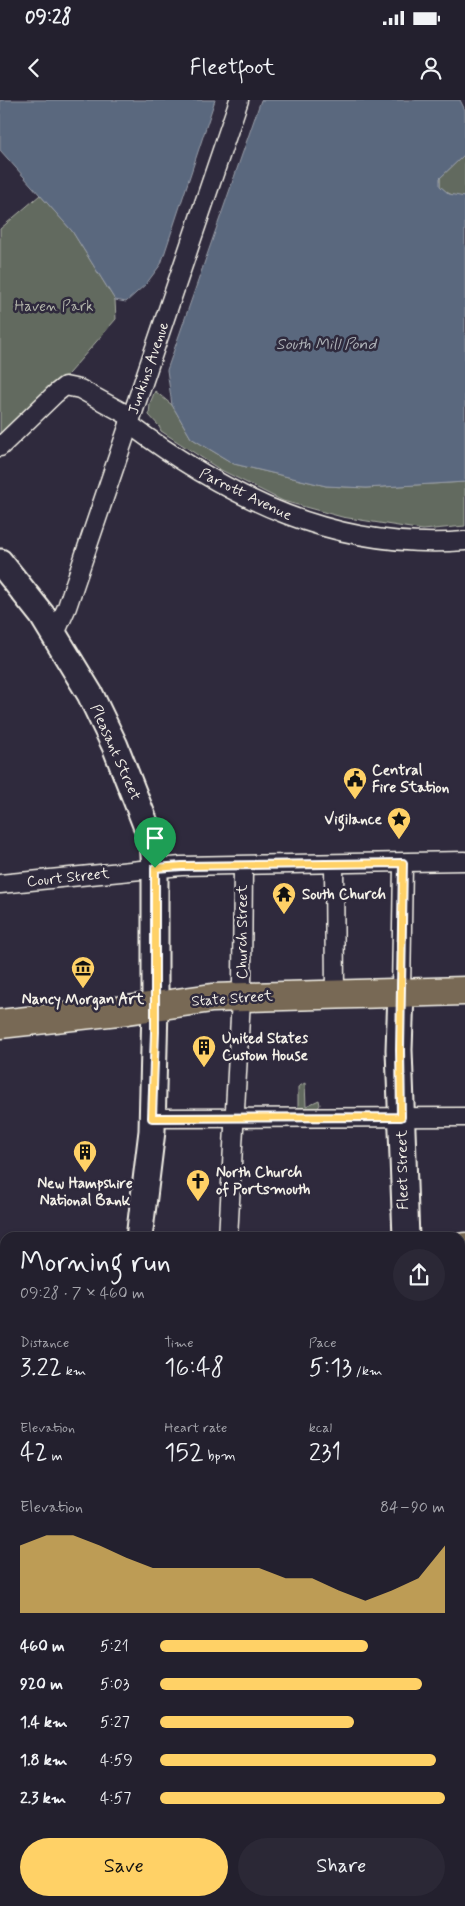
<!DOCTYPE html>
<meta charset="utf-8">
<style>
:root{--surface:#23202e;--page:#2b2836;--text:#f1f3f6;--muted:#a3a3aa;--line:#403e4a;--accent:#ffd166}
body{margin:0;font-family:Mynerve,sans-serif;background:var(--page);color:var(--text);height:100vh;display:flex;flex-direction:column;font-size:19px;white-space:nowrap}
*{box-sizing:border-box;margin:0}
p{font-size:16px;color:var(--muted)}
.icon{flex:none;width:28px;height:28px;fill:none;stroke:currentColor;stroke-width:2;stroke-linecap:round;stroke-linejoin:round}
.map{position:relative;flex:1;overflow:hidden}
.panel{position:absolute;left:0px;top:1132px;width:465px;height:674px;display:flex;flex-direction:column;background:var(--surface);border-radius:15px 15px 0 0;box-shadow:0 1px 4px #0004,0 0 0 1px var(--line)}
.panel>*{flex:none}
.pin{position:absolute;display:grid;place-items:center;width:42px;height:42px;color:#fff;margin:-51px -21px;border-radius:50% 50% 50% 0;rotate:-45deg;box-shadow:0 0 5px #0007}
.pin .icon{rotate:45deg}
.round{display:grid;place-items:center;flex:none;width:52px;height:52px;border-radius:26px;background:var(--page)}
.overview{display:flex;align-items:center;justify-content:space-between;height:85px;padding:0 20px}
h1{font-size:28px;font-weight:600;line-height:38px}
.stats{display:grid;grid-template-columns:repeat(3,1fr);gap:8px;height:85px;padding:5px 20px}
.stats div{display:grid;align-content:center}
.stats b{font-size:25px;font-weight:600}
.stats small{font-size:14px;font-weight:400}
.stats p{font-size:14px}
.chart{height:140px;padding:10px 20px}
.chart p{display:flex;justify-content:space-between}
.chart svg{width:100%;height:90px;margin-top:5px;fill:var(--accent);opacity:.7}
.button{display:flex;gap:10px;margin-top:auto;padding:10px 20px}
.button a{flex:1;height:58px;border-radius:30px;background:var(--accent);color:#111;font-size:20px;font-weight:600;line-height:58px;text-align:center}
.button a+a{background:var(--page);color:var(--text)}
ul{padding:0 20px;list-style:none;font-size:16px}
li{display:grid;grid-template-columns:80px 60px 1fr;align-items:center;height:38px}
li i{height:12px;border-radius:6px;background:var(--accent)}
.status{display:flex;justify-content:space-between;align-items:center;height:35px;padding:0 25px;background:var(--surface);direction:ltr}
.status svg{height:14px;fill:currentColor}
header{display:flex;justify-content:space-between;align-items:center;height:65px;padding:0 20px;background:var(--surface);font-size:22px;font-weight:600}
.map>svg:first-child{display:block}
.green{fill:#626b5f;stroke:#abaea4}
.water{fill:#5a677e;stroke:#989ea8}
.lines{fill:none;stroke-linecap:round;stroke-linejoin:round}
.street-casing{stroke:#f4f1e8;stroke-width:21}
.secondary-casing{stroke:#f4f1e8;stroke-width:29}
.primary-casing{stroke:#f4f1e8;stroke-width:31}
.street{stroke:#2f2a3d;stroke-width:18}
.secondary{stroke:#2f2a3d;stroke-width:25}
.primary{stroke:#786954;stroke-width:28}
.route-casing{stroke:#fff;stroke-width:10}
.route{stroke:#ffd166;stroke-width:6}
.labels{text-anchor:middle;stroke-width:5;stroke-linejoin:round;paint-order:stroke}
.park-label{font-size:15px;fill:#b2b5aa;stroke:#2f2a3d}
.street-label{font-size:15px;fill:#f4f1e8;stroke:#2f2a3d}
.poi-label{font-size:15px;font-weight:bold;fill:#f4f1e8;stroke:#2f2a3d;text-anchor:start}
.water-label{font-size:16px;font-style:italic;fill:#afb3b8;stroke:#2f2a3d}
</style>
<div class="status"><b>09:28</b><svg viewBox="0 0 49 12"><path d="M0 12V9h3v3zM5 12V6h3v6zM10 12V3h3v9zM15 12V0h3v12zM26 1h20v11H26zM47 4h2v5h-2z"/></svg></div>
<header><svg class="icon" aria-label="back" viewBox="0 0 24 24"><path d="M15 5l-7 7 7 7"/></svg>Fleetfoot<svg class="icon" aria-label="person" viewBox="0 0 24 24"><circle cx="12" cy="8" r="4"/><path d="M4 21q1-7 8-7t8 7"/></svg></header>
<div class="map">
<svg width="465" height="1806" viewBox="0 0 465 1806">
<rect width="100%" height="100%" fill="#2f2a3d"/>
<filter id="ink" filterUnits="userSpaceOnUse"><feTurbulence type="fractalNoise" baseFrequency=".02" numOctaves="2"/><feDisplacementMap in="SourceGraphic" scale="10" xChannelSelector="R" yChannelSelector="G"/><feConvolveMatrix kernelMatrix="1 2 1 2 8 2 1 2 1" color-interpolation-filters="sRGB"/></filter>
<g filter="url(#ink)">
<g class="green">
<path d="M465,54v43c-11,1 -18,-4 -25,-11v-8z"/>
<polygon points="40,95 72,131 115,200 116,219 62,281 0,340 0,129"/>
<polygon points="155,291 172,305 191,338 234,364 326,386 366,388 465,382 465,426 423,430 342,417 283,401 219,369 161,331 159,326 149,315 150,303"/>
<polygon points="305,983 306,1006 319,1000 320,1005 317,1009 298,1009 298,987"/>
</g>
<g class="water">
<polygon points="0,0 215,0 161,164 146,184 126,202 115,200 72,131 0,50"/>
<polygon points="261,0 460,0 465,10 465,54 440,78 440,86 449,94 465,97 465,382 366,388 326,386 234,364 191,338 172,305 167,270"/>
</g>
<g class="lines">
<g class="street-casing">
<g id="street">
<path d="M129,324c101,75 207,127 336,117"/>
<polyline points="0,347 55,294 65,286 80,289 131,317"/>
<polyline points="54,536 67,507 239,0"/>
<polyline points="334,765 335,893"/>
<polyline points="0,784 181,766 465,761"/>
<polyline points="401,892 403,763"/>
<polyline points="152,1018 465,1017"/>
<polyline points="228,1138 242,881 243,766"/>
<polyline points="312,1801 313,1806"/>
</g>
</g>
<g class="secondary-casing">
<g id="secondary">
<polyline points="0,462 42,515 90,594 115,646 153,743 155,768 155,906 152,1031 139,1138"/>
<polyline points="401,892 399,950 406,1138"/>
<polyline points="0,1430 5,1418"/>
<polyline points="460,1454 465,1453"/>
<polyline points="0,1487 5,1502"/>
<polyline points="460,1780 465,1779"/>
<polyline points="108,1801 110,1806"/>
<polyline points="460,1801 461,1806"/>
<polyline points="385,1806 399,1801"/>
<polyline points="439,1806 441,1801"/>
</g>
</g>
<g class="primary-casing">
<g id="primary">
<polyline points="0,924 127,910 212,898 465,891"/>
<polyline points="460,1148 465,1147"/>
<polyline points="0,1177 5,1178"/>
</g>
</g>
<use href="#street" class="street"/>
<use href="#secondary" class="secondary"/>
<use href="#primary" class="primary"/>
</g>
</g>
<g class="lines" filter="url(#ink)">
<g class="route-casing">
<polygon id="route" points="403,763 400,950 401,1017 152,1018 155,932 155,768 182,766"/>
</g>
<use href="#route" class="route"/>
</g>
<defs>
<g id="civic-pin" transform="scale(1.25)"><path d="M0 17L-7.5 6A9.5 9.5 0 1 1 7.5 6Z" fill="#ffd166" stroke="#2f2a3d"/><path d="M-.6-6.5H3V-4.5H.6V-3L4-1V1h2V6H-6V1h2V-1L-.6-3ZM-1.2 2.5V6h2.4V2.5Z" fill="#111"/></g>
<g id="sight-pin" transform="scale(1.25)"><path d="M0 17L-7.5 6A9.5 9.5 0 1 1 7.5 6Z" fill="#ffd166" stroke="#2f2a3d"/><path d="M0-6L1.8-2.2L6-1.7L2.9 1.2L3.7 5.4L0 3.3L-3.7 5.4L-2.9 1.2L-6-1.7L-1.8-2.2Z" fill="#111"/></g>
<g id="temple-pin" transform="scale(1.25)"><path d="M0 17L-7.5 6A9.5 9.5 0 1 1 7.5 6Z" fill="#ffd166" stroke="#2f2a3d"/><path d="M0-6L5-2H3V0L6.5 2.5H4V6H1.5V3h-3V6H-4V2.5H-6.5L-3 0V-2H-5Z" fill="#111"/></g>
<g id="museum-pin" transform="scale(1.25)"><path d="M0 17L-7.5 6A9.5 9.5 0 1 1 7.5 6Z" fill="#ffd166" stroke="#2f2a3d"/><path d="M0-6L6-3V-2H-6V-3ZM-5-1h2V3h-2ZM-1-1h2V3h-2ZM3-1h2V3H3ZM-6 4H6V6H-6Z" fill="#111"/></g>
<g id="building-pin" transform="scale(1.25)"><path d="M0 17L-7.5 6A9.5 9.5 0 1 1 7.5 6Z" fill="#ffd166" stroke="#2f2a3d"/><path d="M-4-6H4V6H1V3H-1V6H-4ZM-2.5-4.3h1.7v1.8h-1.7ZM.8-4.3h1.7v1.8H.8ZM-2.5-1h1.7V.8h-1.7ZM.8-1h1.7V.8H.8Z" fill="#111"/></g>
<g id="church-pin" transform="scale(1.25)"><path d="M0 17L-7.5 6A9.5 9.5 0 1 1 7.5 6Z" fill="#ffd166" stroke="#2f2a3d"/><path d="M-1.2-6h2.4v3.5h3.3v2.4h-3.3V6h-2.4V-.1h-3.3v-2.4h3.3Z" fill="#111"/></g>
</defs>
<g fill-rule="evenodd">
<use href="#civic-pin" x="355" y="679"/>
<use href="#sight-pin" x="399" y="719"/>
<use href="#temple-pin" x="284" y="794"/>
<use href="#museum-pin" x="83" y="868"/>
<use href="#building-pin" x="204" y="947"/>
<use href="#building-pin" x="85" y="1052"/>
<use href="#church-pin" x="198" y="1081"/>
</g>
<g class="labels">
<g class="park-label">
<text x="54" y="211">Haven Park</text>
</g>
<g class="street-label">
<text transform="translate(148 268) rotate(-71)" y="5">Junkins Avenue</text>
<text transform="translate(246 394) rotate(26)" y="5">Parrott Avenue</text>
<text transform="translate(116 652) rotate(66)" y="5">Pleasant Street</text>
<text transform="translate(68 777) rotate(-6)" y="5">Court Street</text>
<text transform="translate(242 832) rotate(-90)" y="5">Church Street</text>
<text transform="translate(232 898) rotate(-4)" y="5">State Street</text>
<text transform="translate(402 1070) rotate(-91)" y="5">Fleet Street</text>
</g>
<g class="poi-label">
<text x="372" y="675">Central<tspan x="372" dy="17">Fire Station</tspan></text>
<text x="382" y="724" text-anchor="end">Vigilance</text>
<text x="302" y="799">South Church</text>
<text x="83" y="904" text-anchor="middle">Nancy Morgan Art</text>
<text x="222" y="943">United States<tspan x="222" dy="17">Custom House</tspan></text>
<text x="216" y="1077">North Church<tspan x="216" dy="17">of Portsmouth</tspan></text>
<text x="85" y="1088" text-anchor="middle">New Hampshire<tspan x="85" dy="17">National Bank</tspan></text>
</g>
<g class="water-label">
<text x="326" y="249">South Mill Pond</text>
</g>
</g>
</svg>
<div class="pin" style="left:155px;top:768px;background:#1e9e55"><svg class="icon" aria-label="arrive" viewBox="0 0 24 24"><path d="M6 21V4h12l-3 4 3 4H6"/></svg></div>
<section class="panel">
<div class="overview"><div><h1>Morning run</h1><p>09:28 · 7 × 460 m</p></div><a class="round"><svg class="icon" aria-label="share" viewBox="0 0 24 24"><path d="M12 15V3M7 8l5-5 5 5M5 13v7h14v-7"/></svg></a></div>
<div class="stats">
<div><p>Distance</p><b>3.22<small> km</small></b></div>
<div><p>Time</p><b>16:48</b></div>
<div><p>Pace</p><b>5:13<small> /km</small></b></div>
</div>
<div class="stats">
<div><p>Elevation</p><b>42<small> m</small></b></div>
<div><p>Heart rate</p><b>152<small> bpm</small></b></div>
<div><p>kcal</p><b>231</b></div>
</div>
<div class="chart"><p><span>Elevation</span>84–90 m</p>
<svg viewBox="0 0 160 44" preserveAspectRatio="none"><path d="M0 44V11L10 6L20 6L30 11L40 17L50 22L60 22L70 22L80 22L90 22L100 27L110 27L120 33L130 38L140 33L150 27L160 11V44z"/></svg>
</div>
<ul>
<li><b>460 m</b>5:21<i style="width:73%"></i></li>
<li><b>920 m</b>5:03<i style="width:92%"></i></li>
<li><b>1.4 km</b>5:27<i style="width:68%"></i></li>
<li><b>1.8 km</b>4:59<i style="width:97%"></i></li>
<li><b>2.3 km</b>4:57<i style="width:100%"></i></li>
</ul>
<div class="button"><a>Save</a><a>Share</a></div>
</section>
</div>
